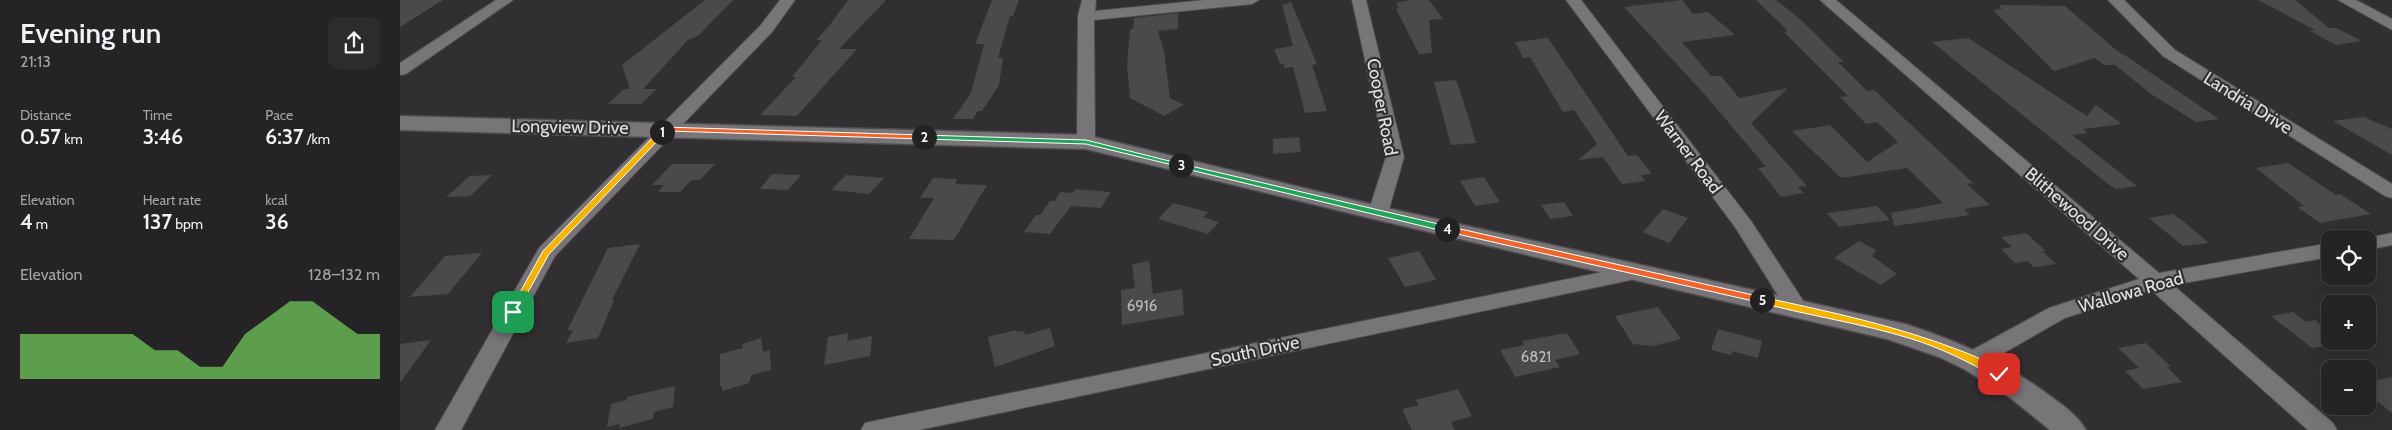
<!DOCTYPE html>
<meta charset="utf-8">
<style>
:root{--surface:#252326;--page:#2d2b2e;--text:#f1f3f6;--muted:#a3a4a7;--line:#424043;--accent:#74d25b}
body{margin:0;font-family:Cabin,sans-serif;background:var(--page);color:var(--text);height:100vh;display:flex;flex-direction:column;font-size:19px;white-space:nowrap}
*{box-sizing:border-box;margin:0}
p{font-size:16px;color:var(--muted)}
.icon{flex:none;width:28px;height:28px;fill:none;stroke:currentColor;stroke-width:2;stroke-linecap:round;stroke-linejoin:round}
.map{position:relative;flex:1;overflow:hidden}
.drawer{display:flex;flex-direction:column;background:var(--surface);width:400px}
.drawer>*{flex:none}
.buttons{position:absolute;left:1921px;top:230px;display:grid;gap:10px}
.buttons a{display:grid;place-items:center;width:55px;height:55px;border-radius:10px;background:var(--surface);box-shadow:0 5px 20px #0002,0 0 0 1px var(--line);font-size:25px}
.pin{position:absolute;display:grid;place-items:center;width:42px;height:42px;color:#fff;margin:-21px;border-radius:10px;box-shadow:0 2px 8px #0006}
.km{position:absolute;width:25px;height:25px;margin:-12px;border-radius:50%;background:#222;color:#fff;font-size:14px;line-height:25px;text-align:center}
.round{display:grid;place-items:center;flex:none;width:52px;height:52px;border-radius:10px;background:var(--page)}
.headline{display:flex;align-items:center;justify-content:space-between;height:85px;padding:0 20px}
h1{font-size:28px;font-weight:600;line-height:38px}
.metrics{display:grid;grid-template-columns:repeat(3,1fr);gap:8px;height:85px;padding:5px 20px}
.metrics div{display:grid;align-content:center}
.metrics b{font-size:21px;font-weight:600}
.metrics small{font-size:14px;font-weight:400}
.metrics p{font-size:14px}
.chart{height:140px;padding:10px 20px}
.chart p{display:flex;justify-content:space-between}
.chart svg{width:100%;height:90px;margin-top:5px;fill:var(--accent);opacity:.7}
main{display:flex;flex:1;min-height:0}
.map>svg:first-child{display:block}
.building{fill:#4b494b}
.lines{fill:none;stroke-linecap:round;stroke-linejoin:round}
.minor-casing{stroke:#4e4c4e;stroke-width:2}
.tertiary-casing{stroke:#4e4c4e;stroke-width:3}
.minor{fill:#777578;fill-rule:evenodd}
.tertiary{fill:#777578;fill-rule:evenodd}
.split-1{fill:#f5b400;stroke:#fff}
.split-2{fill:#f0652b;stroke:#fff}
.split-3{fill:#22a559;stroke:#fff}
.split-4{fill:#22a559;stroke:#fff}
.split-5{fill:#f0652b;stroke:#fff}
.split-6{fill:#f5b400;stroke:#fff}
.labels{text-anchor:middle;stroke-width:4.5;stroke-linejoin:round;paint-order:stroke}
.number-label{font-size:15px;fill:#bdbcbd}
.street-label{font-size:18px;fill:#e3e2e3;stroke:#312f32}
</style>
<main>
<section class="drawer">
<div class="headline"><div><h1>Evening run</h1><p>21:13</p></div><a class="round"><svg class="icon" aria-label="share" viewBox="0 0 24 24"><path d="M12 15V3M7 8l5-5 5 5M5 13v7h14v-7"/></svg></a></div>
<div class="metrics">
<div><p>Distance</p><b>0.57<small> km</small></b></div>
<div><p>Time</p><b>3:46</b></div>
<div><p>Pace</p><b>6:37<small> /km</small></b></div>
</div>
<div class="metrics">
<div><p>Elevation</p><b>4<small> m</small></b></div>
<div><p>Heart rate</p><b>137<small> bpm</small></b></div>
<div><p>kcal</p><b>36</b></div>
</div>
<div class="chart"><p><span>Elevation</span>128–132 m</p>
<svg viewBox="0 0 160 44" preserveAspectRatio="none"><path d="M0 44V22L10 22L20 22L30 22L40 22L50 22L60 30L70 30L80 38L90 38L100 22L110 14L120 6L130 6L140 14L150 22L160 22V44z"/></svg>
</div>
</section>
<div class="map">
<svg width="1992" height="430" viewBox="0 0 1992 430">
<rect width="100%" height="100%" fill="#312f32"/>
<g class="building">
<polygon points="0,0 43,0 0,27"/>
<polygon points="305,0 333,0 298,36 288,40 243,89 257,89 241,104 208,104 224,89 230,89 222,65"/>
<polygon points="448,0 486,0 439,49 457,49 397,116 360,115 396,77 392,77 422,40 416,40 429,26"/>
<polygon points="592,0 619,0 613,16 610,16 598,58 603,58 599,85 582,111 578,111 573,119 553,119 571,93 584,44 575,44"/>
<polygon points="1010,0 1029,0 1043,19 1029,20 1032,53 1019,54 996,9 999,8 996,3"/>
<polygon points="1282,0 1293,14 1308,12 1335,35 1282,42 1311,76 1321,76 1339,98 1388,88 1351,123 1407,186 1398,187 1404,193 1381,197 1358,168 1366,167 1307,97 1224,7"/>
<polygon points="1356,0 1376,0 1400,19 1444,62 1438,62 1467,91 1474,90 1573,183 1567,184 1590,205 1564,209 1570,215 1494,226 1491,213 1543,203 1507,168 1441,178 1392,131 1430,125 1467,162 1498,142 1477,122 1466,124 1440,97 1448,96 1384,32 1388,31"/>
<polygon points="1858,0 1895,0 1929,28 1936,28 1962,41 1936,45 1910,31 1915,30"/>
<polygon points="891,2 917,64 912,65 927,111 905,113 893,67 885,68 883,63 880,64 874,49 893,46 882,5"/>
<polygon points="1599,5 1665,6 1722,55 1723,54 1819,119 1796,122 1751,94 1715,65 1704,65 1695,58 1654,71 1593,10 1602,9"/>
<polygon points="778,13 778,29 758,31 764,51 770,98 784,105 764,116 730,98 727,66 730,29 733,29 734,18"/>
<polygon points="1148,38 1228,156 1237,155 1252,174 1241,175 1245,181 1222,184 1203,157 1178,160 1197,144 1174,110 1163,112 1130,57 1123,58 1115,42"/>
<polygon points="1568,38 1687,116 1696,105 1722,124 1683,129 1688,133 1672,135 1737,186 1716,189 1708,184 1532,42"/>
<polygon points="1056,80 1060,90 1076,143 1051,145 1034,82"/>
<polygon points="1964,117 1992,129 1992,155 1933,121"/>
<polygon points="899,137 901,152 873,154 873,139"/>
<polygon points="1888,163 1936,195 1940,194 1971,214 1920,223 1897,207 1904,206 1856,168"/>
<polygon points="272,164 315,164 300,180 291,180 280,192 258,192 264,185 252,185"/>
<polygon points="372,174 401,175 388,190 360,189"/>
<polygon points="92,175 70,196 46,197 70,176"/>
<polygon points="446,175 484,178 469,194 431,190"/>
<polygon points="1084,177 1100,202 1075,206 1060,181"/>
<polygon points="533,178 557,179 555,184 587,185 554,240 509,239 534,198 520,198"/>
<polygon points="675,189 711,192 701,208 671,206 650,234 624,232 636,215 640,215 650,201 655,201 660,192 673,193"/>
<polygon points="1164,202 1173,216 1150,219 1141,205"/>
<polygon points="773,203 808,212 803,217 819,222 808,234 758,219"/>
<polygon points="1477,206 1490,220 1439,227 1427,213"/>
<polygon points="1263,209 1288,218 1269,243 1243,232"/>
<polygon points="1773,214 1784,222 1809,243 1783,246 1749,218"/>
<polygon points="1626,233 1646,251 1642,251 1656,264 1634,267 1627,261 1615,263 1601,249 1612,247 1601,237"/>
<polygon points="1459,241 1476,250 1472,256 1497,274 1481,285 1434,258"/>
<polygon points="240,244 212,300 214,300 198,338 166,343 173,330 167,331 208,248"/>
<polygon points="1019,251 1036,280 1005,287 988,258"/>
<polygon points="82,253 48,294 10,297 45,256"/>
<polygon points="749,261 753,294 782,289 784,315 722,325 721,290 735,288 732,264"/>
<polygon points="1258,307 1281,339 1253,346 1233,344 1215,316"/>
<polygon points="1893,312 1906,322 1915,320 1930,332 1930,345 1912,348 1871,316"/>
<polygon points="650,328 655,346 595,367 588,337 616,330 617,332 624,331 625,335"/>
<polygon points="1318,329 1362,341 1358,358 1332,351 1331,355 1311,350"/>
<polygon points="448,333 447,341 472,336 470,356 424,365 428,337"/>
<polygon points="1167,333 1180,354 1155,360 1160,367 1115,377 1100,350 1124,345 1122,341"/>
<polygon points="361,338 363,352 370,350 371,370 351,375 349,383 322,391 322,386 320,387 320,354 343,348 342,344"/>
<polygon points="31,340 0,383 0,344"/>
<polygon points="1746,343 1771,367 1767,367 1782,382 1743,389 1725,371 1739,368 1718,348"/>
<polygon points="1992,377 1992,413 1968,394 1968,382"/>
<polygon points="275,386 273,407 254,412 253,419 219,428 220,424 207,427 211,404 227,400 227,397"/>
<polygon points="1058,389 1072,416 1051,422 1055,430 1012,430 1002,409 1019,405 1016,400"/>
</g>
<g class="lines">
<g class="minor-casing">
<g id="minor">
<polygon points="96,0 113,0 6,74 0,75 0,63"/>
<polygon points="380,0 395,0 372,32 155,256 61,430 35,430 139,248 360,26"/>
<polygon points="682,0 696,0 695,11 805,0 859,0 852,4 694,20 695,142 692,146 680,146 677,142 678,16"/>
<polygon points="952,0 966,0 1004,157 988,213 985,217 978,219 971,217 968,213 986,157"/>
<polygon points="1166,0 1181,0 1351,221 1408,308 1405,313 1397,315 1389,313 1335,227"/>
<polygon points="1420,0 1436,0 1759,273 1930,243 1930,257 1773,285 1933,423 1937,430 1908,430 1751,290 1665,318 1581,366 1573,368 1565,366 1561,360 1565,354 1649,308 1739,279"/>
<polygon points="1708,0 1724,0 1775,50 1992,184 1992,198 1985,196 1763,56"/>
<polygon points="1938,0 1956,0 1992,19 1992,30"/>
<polygon points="1992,233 1992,245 1968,250 1968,239 1963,239"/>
<polygon points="1237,265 1245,267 1248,272 1245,277 519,430 461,430 465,423 474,421"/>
</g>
</g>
<g class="tertiary-casing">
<path id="tertiary" d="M0,116l686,19 292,71 527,118c53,17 100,38 145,72 13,9 28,20 36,34h-36l-38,-31 -48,-30 -25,-12 -52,-18 -509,-119 -292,-71 -686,-19z"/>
</g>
<use href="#minor" class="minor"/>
<use href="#tertiary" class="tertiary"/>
</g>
<polygon class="split-1" points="260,130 266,132 149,254 116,314 110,314 109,312 143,251"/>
<polygon class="split-2" points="263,127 524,135 528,137 524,139 267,131 262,134 259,132"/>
<polygon class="split-3" points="522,135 686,140 785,165 781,167 686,144 524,139 521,137"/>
<polygon class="split-4" points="778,163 1047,226 1052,229 1047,232 778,167"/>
<polygon class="split-5" points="1047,226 1362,297 1366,300 1362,303 1044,231 1044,227"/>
<path class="split-6" d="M1362,297c69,15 136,29 202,55 12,5 32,12 40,22l-5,4 -4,-1c-26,-15 -54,-29 -83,-38 -51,-16 -103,-23 -154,-37l-1,-2z"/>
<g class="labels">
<g class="number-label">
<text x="742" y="311">6916</text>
<text x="1136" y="362">6821</text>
</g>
<g class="street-label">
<text transform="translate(1848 103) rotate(32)" y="6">Landria Drive</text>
<text transform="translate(982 107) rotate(79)" y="6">Cooper Road</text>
<text transform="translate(170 127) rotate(1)" y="6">Longview Drive</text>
<text transform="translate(1288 152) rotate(53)" y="6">Warner Road</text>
<text transform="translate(1677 214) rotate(41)" y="6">Blithewood Drive</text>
<text transform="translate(1731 292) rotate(-16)" y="6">Wallowa Road</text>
<text transform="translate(855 351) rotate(-12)" y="6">South Drive</text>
</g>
</g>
</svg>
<div class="buttons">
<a><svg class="icon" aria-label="locate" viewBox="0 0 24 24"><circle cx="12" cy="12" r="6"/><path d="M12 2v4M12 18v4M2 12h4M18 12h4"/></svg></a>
<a>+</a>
<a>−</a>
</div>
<div class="pin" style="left:113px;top:312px;background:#1e9e55"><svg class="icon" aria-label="arrive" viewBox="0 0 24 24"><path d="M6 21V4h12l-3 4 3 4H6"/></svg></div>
<div class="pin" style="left:1599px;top:374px;background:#d93025"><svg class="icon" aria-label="check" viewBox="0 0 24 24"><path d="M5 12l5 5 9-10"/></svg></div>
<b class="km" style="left:262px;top:132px">1</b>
<b class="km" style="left:524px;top:137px">2</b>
<b class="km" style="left:781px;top:165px">3</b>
<b class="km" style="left:1047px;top:229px">4</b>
<b class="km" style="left:1362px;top:300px">5</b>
</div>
</main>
